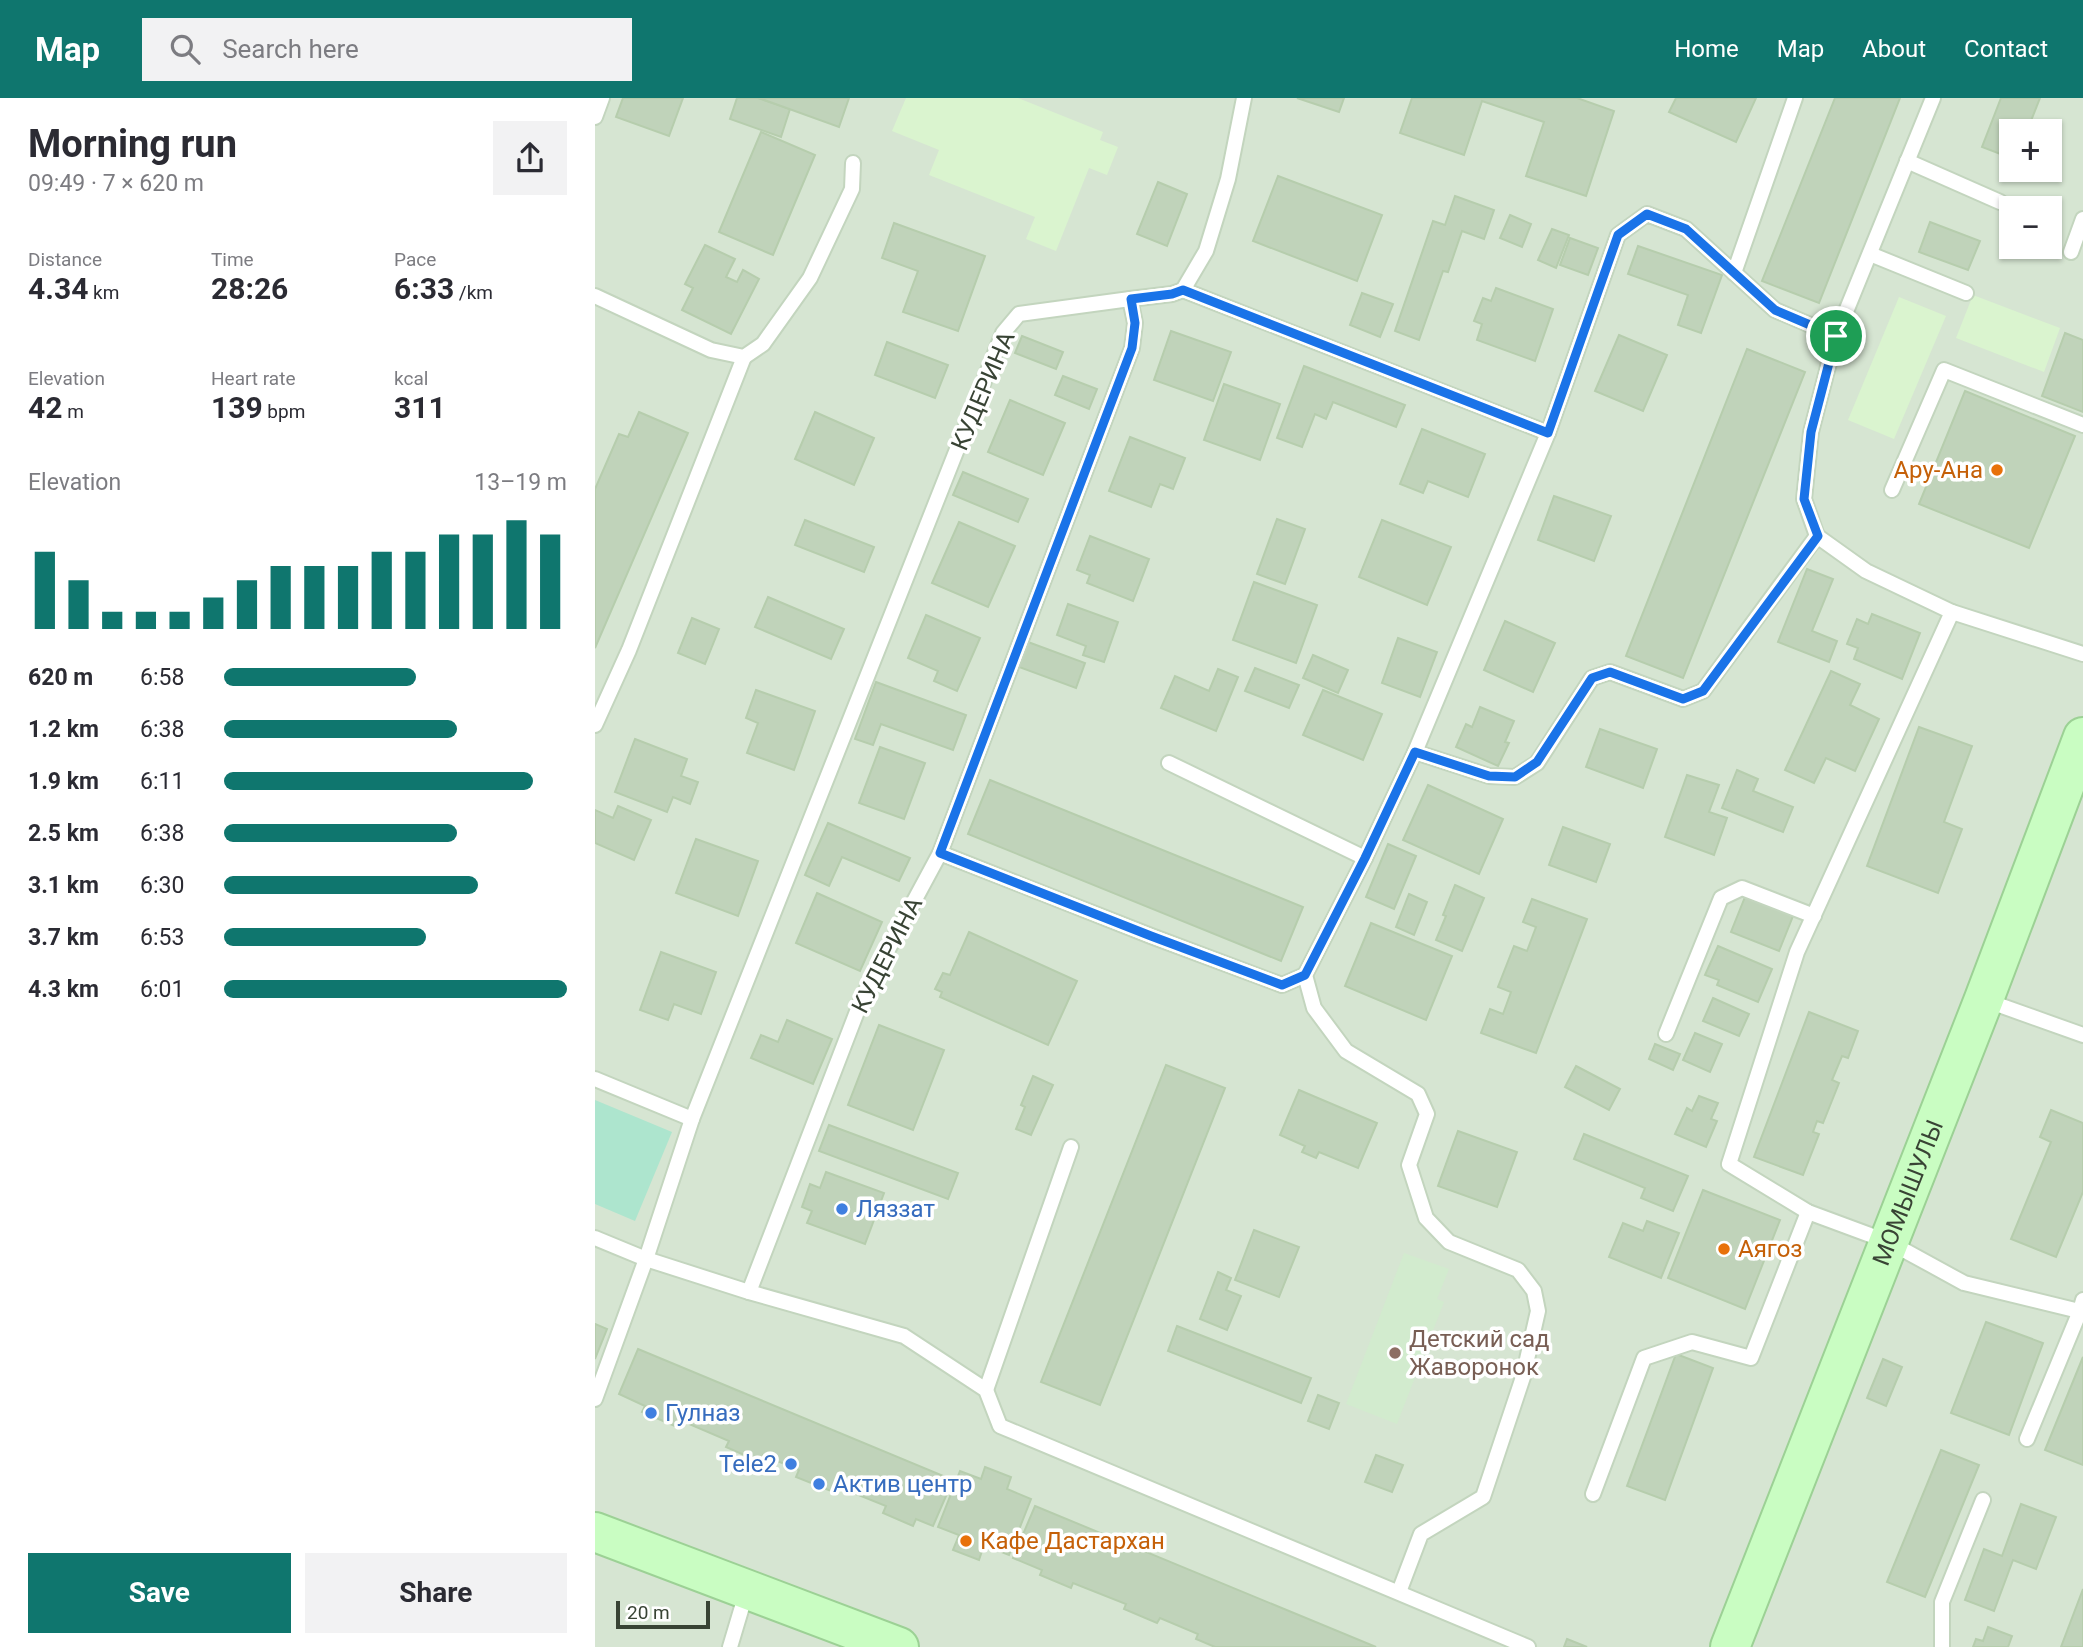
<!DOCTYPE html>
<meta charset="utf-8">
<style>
:root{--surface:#fff;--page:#f2f2f3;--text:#2b2b33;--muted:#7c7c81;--accent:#0f766e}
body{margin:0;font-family:Roboto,sans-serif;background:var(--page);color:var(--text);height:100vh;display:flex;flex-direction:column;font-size:26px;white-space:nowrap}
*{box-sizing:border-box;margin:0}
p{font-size:23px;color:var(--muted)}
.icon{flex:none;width:38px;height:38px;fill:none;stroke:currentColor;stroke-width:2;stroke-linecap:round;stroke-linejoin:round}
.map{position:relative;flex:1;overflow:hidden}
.side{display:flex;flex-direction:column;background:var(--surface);width:595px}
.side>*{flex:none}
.fabs{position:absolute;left:1404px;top:21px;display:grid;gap:14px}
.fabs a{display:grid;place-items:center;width:63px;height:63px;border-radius:0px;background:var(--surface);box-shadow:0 2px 5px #0004;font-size:35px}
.scale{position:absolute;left:21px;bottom:18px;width:94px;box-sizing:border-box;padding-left:7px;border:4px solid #384334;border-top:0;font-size:19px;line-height:24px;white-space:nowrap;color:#384334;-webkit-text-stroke:5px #fff;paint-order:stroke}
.pin{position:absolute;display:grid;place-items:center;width:60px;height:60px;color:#fff;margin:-30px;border:4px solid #fff;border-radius:50%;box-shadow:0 2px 7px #0007}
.round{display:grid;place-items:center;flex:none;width:74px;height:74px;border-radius:0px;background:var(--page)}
.head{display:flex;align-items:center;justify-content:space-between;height:119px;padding:0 28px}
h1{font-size:38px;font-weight:700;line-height:52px}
.figures{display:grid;grid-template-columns:repeat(3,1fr);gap:10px;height:119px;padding:7px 28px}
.figures div{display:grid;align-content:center}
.figures b{font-size:30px;font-weight:700}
.figures small{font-size:19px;font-weight:400}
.figures p{font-size:19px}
.chart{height:196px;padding:14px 28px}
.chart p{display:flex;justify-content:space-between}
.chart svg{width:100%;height:126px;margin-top:7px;stroke:var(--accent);stroke-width:6}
.cta{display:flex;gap:14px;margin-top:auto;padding:14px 28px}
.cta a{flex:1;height:80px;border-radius:0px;background:var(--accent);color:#fff;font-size:28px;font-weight:700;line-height:80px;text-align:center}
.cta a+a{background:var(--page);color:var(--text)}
ul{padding:0 28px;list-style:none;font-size:23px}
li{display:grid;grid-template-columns:112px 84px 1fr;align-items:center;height:52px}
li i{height:18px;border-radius:9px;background:var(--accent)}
header{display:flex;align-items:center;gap:42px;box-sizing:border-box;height:98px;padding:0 35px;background:var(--accent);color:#fff}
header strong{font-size:33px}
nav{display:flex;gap:38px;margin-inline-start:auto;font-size:24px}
.search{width:490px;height:63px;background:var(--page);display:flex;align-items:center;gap:18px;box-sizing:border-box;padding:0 24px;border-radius:0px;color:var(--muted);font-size:26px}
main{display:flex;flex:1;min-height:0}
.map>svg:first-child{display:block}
.residential{fill:#d6e5d2;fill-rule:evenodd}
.commercial{fill:#daf4cf}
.education{fill:#d2ebce}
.green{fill:#ade5ce}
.building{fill:#c0d3ba;stroke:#b6cdad;stroke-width:2}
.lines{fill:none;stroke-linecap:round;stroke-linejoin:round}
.service-casing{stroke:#c3d5be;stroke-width:18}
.secondary-casing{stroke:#9cd195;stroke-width:42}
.service{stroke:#fff;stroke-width:14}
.secondary{stroke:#c9fdc2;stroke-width:38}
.route-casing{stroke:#fff;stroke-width:14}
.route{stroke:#1a73e8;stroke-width:9}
.food-dot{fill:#e8710a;stroke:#fff;stroke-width:2.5}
.shop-dot{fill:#3f7fe0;stroke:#fff;stroke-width:2.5}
.education-dot{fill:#8d6e63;stroke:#fff;stroke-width:2.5}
.labels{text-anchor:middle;stroke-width:7;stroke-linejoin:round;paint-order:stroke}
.street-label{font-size:24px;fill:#384334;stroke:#fff}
.food-label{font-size:24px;fill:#c56008;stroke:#fff;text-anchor:start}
.shop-label{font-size:24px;fill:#366cbe;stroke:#fff;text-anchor:start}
.education-label{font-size:24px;fill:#785e54;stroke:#fff;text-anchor:start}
</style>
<header>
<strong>Map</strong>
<div class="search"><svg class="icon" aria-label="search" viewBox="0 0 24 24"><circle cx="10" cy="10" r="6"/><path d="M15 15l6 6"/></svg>Search here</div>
<nav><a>Home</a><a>Map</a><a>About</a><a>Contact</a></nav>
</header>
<main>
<section class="side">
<div class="head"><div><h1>Morning run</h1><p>09:49 · 7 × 620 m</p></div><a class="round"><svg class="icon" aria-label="share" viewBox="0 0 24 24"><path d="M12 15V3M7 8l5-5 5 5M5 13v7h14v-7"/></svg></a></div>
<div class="figures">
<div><p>Distance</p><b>4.34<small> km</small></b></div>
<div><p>Time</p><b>28:26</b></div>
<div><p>Pace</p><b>6:33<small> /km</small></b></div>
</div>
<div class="figures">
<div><p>Elevation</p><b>42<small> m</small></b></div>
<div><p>Heart rate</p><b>139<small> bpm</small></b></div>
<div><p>kcal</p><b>311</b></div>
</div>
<div class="chart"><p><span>Elevation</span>13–19 m</p>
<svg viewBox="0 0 160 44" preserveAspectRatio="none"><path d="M5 44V17M15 44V27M25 44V38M35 44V38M45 44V38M55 44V33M65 44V27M75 44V22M85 44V22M95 44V22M105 44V17M115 44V17M125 44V11M135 44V11M145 44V6M155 44V11"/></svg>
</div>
<ul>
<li><b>620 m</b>6:58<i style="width:56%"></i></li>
<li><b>1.2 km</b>6:38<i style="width:68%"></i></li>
<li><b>1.9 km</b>6:11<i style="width:90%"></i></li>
<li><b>2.5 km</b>6:38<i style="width:68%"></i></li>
<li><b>3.1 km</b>6:30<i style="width:74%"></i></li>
<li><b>3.7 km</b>6:53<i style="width:59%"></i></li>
<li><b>4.3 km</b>6:01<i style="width:100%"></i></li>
</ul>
<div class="cta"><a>Save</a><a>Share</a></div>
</section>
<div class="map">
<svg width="1488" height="1549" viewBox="0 0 1488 1549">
<rect width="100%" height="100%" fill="#e6f2e4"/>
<path class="residential" d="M0,0h1488v1549h-1488zM1416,33h38v39h-38zM1416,110h38v39h-38z"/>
<g class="commercial">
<polygon points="311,0 423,0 508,34 505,42 523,49 512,77 494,70 461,153 431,141 440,119 334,77 344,52 297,33"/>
<polygon points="1378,197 1465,230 1449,274 1361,240"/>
<polygon points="1304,199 1351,218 1299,341 1253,322"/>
</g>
<polygon class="education" points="809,1155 854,1171 842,1201 849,1204 802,1326 751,1306"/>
<polygon class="green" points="0,1002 77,1034 40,1123 0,1106"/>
<g class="building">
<polygon points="28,0 88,0 74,38 21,19"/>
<polygon points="142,0 163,0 195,11 186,39 135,21"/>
<polygon points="164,0 254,0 244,29"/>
<polygon points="702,0 749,0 744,14"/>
<polygon points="817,0 982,0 1019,13 991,98 931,78 949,24 887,3 869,57 805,35"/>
<polygon points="1081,0 1161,0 1141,44 1074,14"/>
<polygon points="1240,0 1305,0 1224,205 1167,183"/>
<polygon points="1406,0 1445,0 1432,33 1416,33 1416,60 1387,49"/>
<polygon points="166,34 220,57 178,157 124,134"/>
<polygon points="683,78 787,117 762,183 658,143"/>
<polygon points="563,84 592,96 572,148 542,136"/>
<polygon points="860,98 899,112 889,141 867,133 853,174 848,173 824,242 800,233 838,123 850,127"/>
<polygon points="915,117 936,126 927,149 905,140"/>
<polygon points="1335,124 1385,143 1373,172 1324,154"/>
<polygon points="299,125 390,158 363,233 308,214 323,173 287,160"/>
<polygon points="957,131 974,137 961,170 943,162"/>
<polygon points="975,140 1003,150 993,177 965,167"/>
<polygon points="110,147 140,161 131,179 142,184 148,172 164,181 136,236 87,212 98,190 90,186"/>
<polygon points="1043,148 1127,177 1106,235 1083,227 1093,197 1033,176"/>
<polygon points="901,190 958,211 940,263 882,242 887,226 879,223 888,200 896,203"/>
<polygon points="767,195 798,206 785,239 755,227"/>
<polygon points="576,233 636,254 618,303 559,282"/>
<polygon points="1470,235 1488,242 1488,314 1447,298"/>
<polygon points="1024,237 1072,257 1048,313 1000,293"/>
<polygon points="427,238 468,254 461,271 420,255"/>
<polygon points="292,244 353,267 340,300 280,277"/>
<polygon points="1152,251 1210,274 1088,580 1031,558"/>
<polygon points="709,268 810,307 801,329 738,304 731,321 720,316 707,349 682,340"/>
<polygon points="468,278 502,291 494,311 460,297"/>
<polygon points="629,286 685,306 665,362 609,342"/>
<polygon points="1370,293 1480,338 1434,450 1324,406"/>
<polygon points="415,302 470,325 448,377 393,354"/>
<polygon points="44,314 93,335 0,550 0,391 24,336 33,339"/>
<polygon points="220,314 279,340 259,387 200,361"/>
<polygon points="827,331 890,356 873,399 833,383 828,395 805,386"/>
<polygon points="535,339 590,360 578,391 565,386 556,409 514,393"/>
<polygon points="368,374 433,401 423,424 358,397"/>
<polygon points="959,398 1016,418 999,463 943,442"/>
<polygon points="682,421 710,431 690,486 662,476"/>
<polygon points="210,422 279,449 269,474 200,447"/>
<polygon points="787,422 856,449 832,507 764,479"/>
<polygon points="364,424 420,448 393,509 337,485"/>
<polygon points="495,438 554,461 538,503 492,485 495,477 482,472"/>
<polygon points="1212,471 1238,481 1217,533 1242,543 1234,564 1183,544"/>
<polygon points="659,484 722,507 701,565 638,542"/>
<polygon points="173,499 249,531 236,561 160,529"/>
<polygon points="473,506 523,524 509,564 488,557 491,548 462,537"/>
<polygon points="1277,516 1325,535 1307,581 1259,561 1263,550 1252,546 1262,521 1273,526"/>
<polygon points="331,517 385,540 362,593 339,583 343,573 313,560"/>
<polygon points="97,520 124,531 110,566 83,555"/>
<polygon points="910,523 960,545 938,594 889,572"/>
<polygon points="803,540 842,554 825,599 787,585"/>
<polygon points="433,544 490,565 481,590 424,569"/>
<polygon points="718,557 753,572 743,595 708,580"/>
<polygon points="660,570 704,587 694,610 650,593"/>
<polygon points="623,571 643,579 621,633 566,610 580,578 614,593"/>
<polygon points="1236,573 1265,586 1255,607 1284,621 1260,673 1231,660 1219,685 1190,672"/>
<polygon points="281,584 371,617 358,652 286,626 278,647 260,641"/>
<polygon points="161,592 220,613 199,672 152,655 163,625 151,620"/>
<polygon points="728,592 787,616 768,662 708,637"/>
<polygon points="885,609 919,623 910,644 914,645 903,668 861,649 871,626 877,629"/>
<polygon points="1324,629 1377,648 1349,724 1367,731 1343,795 1272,768"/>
<polygon points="1005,631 1062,651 1048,690 991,669"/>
<polygon points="40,641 92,661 86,678 103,684 95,706 78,699 72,714 20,694"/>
<polygon points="285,649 330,665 309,721 264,705"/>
<polygon points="1142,672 1163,681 1158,693 1198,709 1188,734 1127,710"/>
<polygon points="1092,677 1124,687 1114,714 1132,720 1119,757 1070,739"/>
<polygon points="395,682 708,809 686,863 373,736"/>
<polygon points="833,687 908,721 884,776 808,742"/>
<polygon points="23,708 56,722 39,762 0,745 0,712 18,720"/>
<polygon points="233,725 315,760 304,783 247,759 234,788 210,777"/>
<polygon points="968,729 1015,746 1001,784 954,767"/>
<polygon points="101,741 163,763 143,818 81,795"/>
<polygon points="793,746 821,758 799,811 771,799"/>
<polygon points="860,787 889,800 867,853 841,842 851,818 848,817"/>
<polygon points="222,795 287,824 265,873 201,845"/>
<polygon points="814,796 832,804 819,837 801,829"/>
<polygon points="1150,799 1198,818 1184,853 1136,834"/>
<polygon points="937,801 992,821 941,955 886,935 895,911 908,916 916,894 903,889 919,848 932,853 941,829 928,824"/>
<polygon points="776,825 857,858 831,922 750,888"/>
<polygon points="374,834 482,883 453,947 345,899 347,894 340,891 348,875 355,877"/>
<polygon points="1123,848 1177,871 1163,904 1122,887 1124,882 1110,877"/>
<polygon points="66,854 121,874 106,916 79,906 73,922 45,912"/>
<polygon points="1118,900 1154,916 1144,938 1108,923"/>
<polygon points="1214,914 1263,933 1253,960 1247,958 1237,982 1244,985 1228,1025 1222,1023 1218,1034 1224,1036 1208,1077 1159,1059"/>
<polygon points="192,922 237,941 218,986 156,960 166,937 183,944"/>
<polygon points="284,927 349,952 318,1032 253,1007"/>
<polygon points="1100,935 1127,946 1115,974 1088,962"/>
<polygon points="1060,946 1085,956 1078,972 1054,961"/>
<polygon points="571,967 630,990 505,1307 446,1284"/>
<polygon points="981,968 1025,991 1014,1012 970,989"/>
<polygon points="438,978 458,987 436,1037 421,1031 430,1009 426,1007"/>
<polygon points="704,992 782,1025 763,1070 724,1054 721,1060 707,1054 710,1048 685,1037"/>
<polygon points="1104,998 1123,1005 1116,1021 1122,1023 1111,1049 1080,1036 1092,1010 1097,1013"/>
<polygon points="1456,1012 1488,1025 1488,1094 1461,1159 1416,1141 1456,1044 1445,1039"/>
<polygon points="234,1027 363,1075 353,1101 224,1053"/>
<polygon points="863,1033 922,1054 902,1109 843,1088"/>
<polygon points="989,1036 1093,1078 1078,1113 1046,1100 1050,1090 979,1061"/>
<polygon points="231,1074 289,1095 270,1146 212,1125 217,1113 207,1109 215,1086 225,1090"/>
<polygon points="1108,1092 1185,1122 1150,1211 1073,1180"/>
<polygon points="1052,1123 1084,1135 1066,1180 1014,1159 1028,1125 1048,1133"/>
<polygon points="659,1132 704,1149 684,1199 640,1182"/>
<polygon points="623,1174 636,1180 631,1192 646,1198 632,1232 605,1221"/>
<polygon points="1391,1224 1448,1245 1414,1337 1356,1315"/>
<polygon points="0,1226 12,1231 0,1261"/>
<polygon points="582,1228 716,1280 706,1305 573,1253"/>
<polygon points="43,1251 358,1382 338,1428 321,1421 318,1428 288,1415 291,1408 239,1387 236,1393 201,1379 204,1372 168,1357 165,1364 131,1349 134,1343 85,1322 82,1329 47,1314 50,1308 24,1296"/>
<polygon points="1081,1256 1118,1270 1070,1402 1032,1388"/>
<polygon points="1488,1259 1488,1367 1450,1352"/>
<polygon points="1288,1261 1307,1269 1291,1308 1272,1300"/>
<polygon points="723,1297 744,1305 734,1331 713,1323"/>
<polygon points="1346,1352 1384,1367 1330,1499 1292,1484"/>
<polygon points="781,1357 808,1367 797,1394 770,1384"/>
<polygon points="390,1369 416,1379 412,1391 436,1401 414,1457 389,1447 384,1462 358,1452 364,1437 343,1429 365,1373 386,1381"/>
<polygon points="1426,1406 1461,1419 1441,1471 1418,1462 1399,1513 1370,1502 1389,1451 1407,1458"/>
<polygon points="440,1408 781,1549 620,1549 601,1541 603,1536 565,1520 562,1525 529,1511 531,1506 478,1485 476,1490 445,1477 447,1472 418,1460"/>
<polygon points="1488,1491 1488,1549 1466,1549"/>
<polygon points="1393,1529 1417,1538 1413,1549 1378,1549 1381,1541 1388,1543"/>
<polygon points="972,1541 992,1549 969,1549"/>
</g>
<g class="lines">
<g class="service-casing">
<g id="service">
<polyline points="0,19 7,0"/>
<polyline points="1312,63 1405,104"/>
<polyline points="1476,154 1488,121"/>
<polyline points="1275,156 1371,195"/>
<polyline points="1139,175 1200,0"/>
<polyline points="588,192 953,335"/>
<polyline points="0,198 116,252 149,259 168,246 215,180 257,91 258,65"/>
<polyline points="535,201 577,196 588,192 611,153 633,81 649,0"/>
<polyline points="1241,238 1338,0"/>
<polyline points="1297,392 1349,272 1488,327"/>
<polyline points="1357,514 1202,854 1134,1066 1213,1114 1294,1144 1369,1185 1488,1214"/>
<polyline points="0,627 34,552 149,259"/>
<polyline points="820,654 894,678 920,679 942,665 997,580 1015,574 1088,601 1108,593 1222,438"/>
<polyline points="574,665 770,760"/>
<polyline points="345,755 556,838 687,887 710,877"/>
<polyline points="1390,902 1488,937"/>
<polyline points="1071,936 1126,800 1147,790 1219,818"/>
<polyline points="0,981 97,1021"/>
<polyline points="0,1140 51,1161 154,1194 309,1238 391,1292 405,1328 933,1549"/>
<polyline points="391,1292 476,1049"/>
<polyline points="0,1301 51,1161 97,1021 408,235 424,216 535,201 540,225 537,250 345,755 268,898 154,1194"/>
<polyline points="1432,1341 1485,1213 1488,1202"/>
<polyline points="998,1396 1049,1260 1097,1244 1156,1260 1213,1114"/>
<polyline points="804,1494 826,1436 888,1399 928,1279 943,1213 939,1193 923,1172 854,1144 831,1120 814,1067 832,1016 823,996 751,953 719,910 710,877 770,760 820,654 953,335 1023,137 1052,116 1091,131 1180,212 1241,238 1216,334 1209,401 1222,438 1271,473 1357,514 1488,556"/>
<polyline points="135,1549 152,1492"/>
<polyline points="1347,1549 1347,1504 1388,1402"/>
</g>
</g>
<g class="secondary-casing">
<g id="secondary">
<polyline points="0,1434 304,1549"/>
<path id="s1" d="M1135,1549l254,-648 99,-262"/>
</g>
</g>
<use href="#service" class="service"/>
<use href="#secondary" class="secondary"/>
</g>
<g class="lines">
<g class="route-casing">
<polygon id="route" points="1052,116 1091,131 1180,212 1241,238 1216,334 1209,401 1223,438 1108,593 1088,601 1015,574 997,580 942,664 920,679 894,678 820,654 770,760 710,877 687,887 556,838 345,755 537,250 540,225 536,201 577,196 588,192 953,335 1023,137"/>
</g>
<use href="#route" class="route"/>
</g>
<g class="food-dot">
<circle cx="1402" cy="372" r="7"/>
<circle cx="1129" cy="1151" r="7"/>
<circle cx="371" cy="1443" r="7"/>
</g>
<g class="shop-dot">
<circle cx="247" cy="1111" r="7"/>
<circle cx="56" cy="1315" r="7"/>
<circle cx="196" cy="1366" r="7"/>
<circle cx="224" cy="1386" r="7"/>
</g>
<circle class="education-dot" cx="800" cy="1255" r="7"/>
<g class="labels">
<g class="street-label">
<text transform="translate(388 293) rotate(-67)" y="8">КУДЕРИНА</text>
<text transform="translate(292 857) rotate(-63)" y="8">КУДЕРИНА</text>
<text dy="8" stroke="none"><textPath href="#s1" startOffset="488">МОМЫШУЛЫ</textPath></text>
</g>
<g class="food-label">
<text x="1388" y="380" text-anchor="end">Ару-Ана</text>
<text x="1143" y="1159">Аягоз</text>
<text x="385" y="1451">Кафе Дастархан</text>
</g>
<g class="shop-label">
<text x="261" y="1119">Ляззат</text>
<text x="70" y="1323">Гулназ</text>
<text x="182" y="1374" text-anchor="end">Tele2</text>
<text x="238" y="1394">Актив центр</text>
</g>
<g class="education-label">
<text x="814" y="1249">Детский сад<tspan x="814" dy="28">Жаворонок</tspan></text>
</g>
</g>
</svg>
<div class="fabs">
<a>+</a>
<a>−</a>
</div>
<div class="scale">20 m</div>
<div class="pin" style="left:1241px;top:238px;background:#1e9e55"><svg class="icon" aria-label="arrive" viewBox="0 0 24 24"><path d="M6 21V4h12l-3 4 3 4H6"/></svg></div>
</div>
</main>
